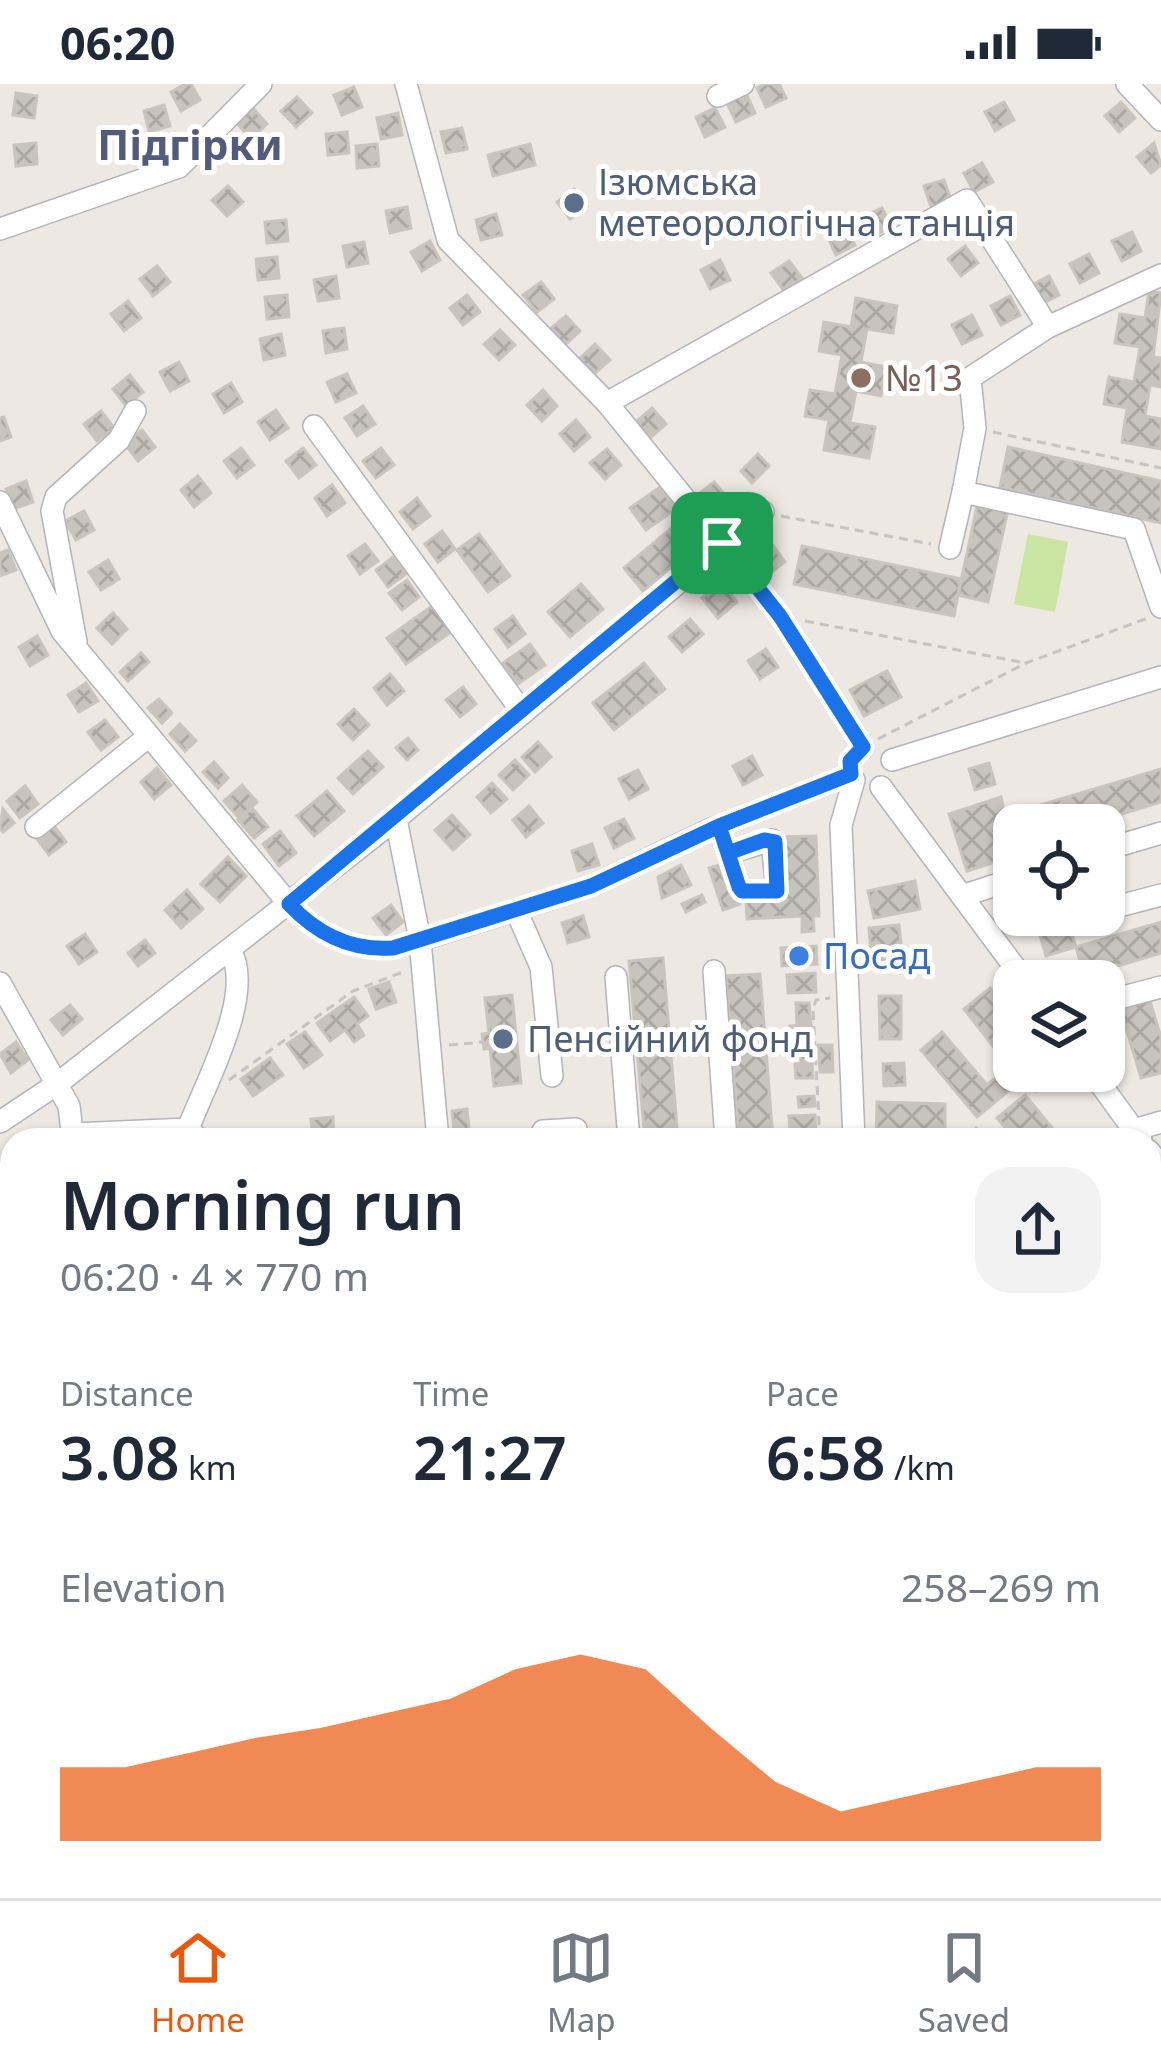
<!DOCTYPE html>
<meta charset="utf-8">
<style>
:root{--surface:#fff;--page:#f2f2f3;--text:#1f2937;--muted:#747a83;--line:#e0e1e3;--accent:#ea580c}
body{margin:0;font-family:"Noto Sans",sans-serif;background:var(--page);color:var(--text);height:100vh;display:flex;flex-direction:column;font-size:45px;white-space:nowrap}
*{box-sizing:border-box;margin:0}
p{font-size:39px;color:var(--muted)}
.icon{flex:none;width:66px;height:66px;fill:none;stroke:currentColor;stroke-width:2;stroke-linecap:round;stroke-linejoin:round}
.map{position:relative;flex:1;overflow:hidden}
.panel{position:absolute;left:0px;top:1044px;width:1161px;height:771px;display:flex;flex-direction:column;background:var(--surface);border-radius:36px 36px 0 0;box-shadow:0 3px 9px #0004}
.panel>*{flex:none}
.controls{position:absolute;left:993px;top:720px;display:grid;gap:24px}
.controls a{display:grid;place-items:center;width:132px;height:132px;border-radius:24px;background:var(--surface);box-shadow:0 3px 9px #0004;font-size:60px}
.pin{position:absolute;display:grid;place-items:center;width:102px;height:102px;color:#fff;margin:-51px;border-radius:24px;box-shadow:0 6px 18px #0006}
.round{display:grid;place-items:center;flex:none;width:126px;height:126px;border-radius:36px;background:var(--page)}
.summary{display:flex;align-items:center;justify-content:space-between;height:204px;padding:0 60px}
h1{font-size:66px;font-weight:600;line-height:90px}
.stats{display:grid;grid-template-columns:repeat(3,1fr);gap:18px;height:204px;padding:12px 60px}
.stats div{display:grid;align-content:center}
.stats b{font-size:60px;font-weight:600}
.stats small{font-size:33px;font-weight:400}
.stats p{font-size:33px}
.chart{height:336px;padding:24px 60px}
.chart p{display:flex;justify-content:space-between}
.chart svg{width:100%;height:216px;margin-top:12px;fill:var(--accent);opacity:.7}
.status{display:flex;justify-content:space-between;align-items:center;height:84px;padding:0 60px;background:var(--surface);direction:ltr}
.status svg{height:33px;fill:currentColor}
.menu{display:flex;justify-content:space-around;align-items:center;height:168px;border-top:3px solid var(--line);background:var(--surface);font-size:33px;color:var(--muted)}
.menu a{display:grid;justify-items:center;gap:6px}
.menu .on{color:var(--accent)}
.map>svg:first-child{display:block}
.education{fill:#ede4d4}
.cemetery{fill:url(#cemetery-stones)}
.pitch{fill:#cae4a2}
.building{fill:url(#building-cross-hatch);stroke:#c9c4bc;stroke-width:3}
.lines{fill:none;stroke-linecap:round;stroke-linejoin:round}
.minor-casing{stroke:#b3b4bc;stroke-width:24}
.major-casing{stroke:#c4c4c4;stroke-width:27}
.path{stroke:#c4c4c4;stroke-width:3;stroke-dasharray:9 6;stroke-linecap:butt}
.minor{stroke:#fff;stroke-width:21}
.major{stroke:#e3c672;stroke-width:24}
.route-casing{stroke:#fff;stroke-width:24}
.route{stroke:#1a73e8;stroke-width:15}
.service-dot{fill:#5c6f8a;stroke:#fff;stroke-width:4.5}
.education-dot{fill:#8d6e63;stroke:#fff;stroke-width:4.5}
.shop-dot{fill:#3f7fe0;stroke:#fff;stroke-width:4.5}
.labels{text-anchor:middle;stroke-width:10;stroke-linejoin:round;paint-order:stroke}
.service-label{font-size:36px;fill:#4e5e75;stroke:#fff;text-anchor:start}
.education-label{font-size:36px;fill:#785e54;stroke:#fff;text-anchor:start}
.shop-label{font-size:36px;fill:#366cbe;stroke:#fff;text-anchor:start}
.quarter-label{font-size:42px;font-weight:bold;fill:#525b7b;stroke:#fff}
</style>
<div class="status"><b>06:20</b><svg viewBox="0 0 49 12"><path d="M0 12V9h3v3zM5 12V6h3v6zM10 12V3h3v9zM15 12V0h3v12zM26 1h20v11H26zM47 4h2v5h-2z"/></svg></div>
<div class="map">
<svg width="1161" height="1814" viewBox="0 0 1161 1814">
<defs>
<pattern id="cemetery-stones" width="16" height="16" patternUnits="userSpaceOnUse" patternTransform="scale(3)"><rect width="16" height="16" fill="#c9d6bb"/><path d="M2 7V4a2 2 0 0 1 4 0v3zM10 15v-3a2 2 0 0 1 4 0v3z" fill="#adb8a1"/></pattern>
<pattern id="building-cross-hatch" width="8" height="8" patternUnits="userSpaceOnUse" patternTransform="scale(3)"><rect width="8" height="8" fill="#c7c3bd"/><path d="M0 0l8 8M0 8l8-8" fill="none" stroke="#aba8a3"/></pattern>
</defs>
<rect width="100%" height="100%" fill="#eee8e2"/>
<polygon class="education" points="12,1182 12,1375 0,1375 0,1183"/>
<polygon class="cemetery" points="1161,1592 1161,1814 1076,1814 1067,1803 1149,1803 1149,1600"/>
<polygon class="pitch" points="1028,450 1068,458 1055,528 1014,520"/>
<g class="building">
<polygon points="185,0 191,0 200,16 181,27 171,8"/>
<polygon points="765,0 779,0 786,14 766,23 757,4"/>
<polygon points="354,3 362,23 342,31 334,11"/>
<polygon points="16,9 37,12 34,34 13,31"/>
<polygon points="746,9 755,29 736,38 727,19"/>
<polygon points="297,13 312,29 296,43 281,27"/>
<polygon points="1004,18 1014,36 995,47 985,28"/>
<polygon points="1121,18 1135,34 1119,48 1105,32"/>
<polygon points="164,21 170,42 149,48 144,27"/>
<polygon points="253,24 267,40 251,55 237,39"/>
<polygon points="715,24 725,43 705,53 696,33"/>
<polygon points="398,29 402,51 381,55 377,34"/>
<polygon points="462,44 467,65 446,69 441,48"/>
<polygon points="347,48 349,69 328,71 326,50"/>
<polygon points="36,59 37,80 16,82 14,61"/>
<polygon points="1154,59 1161,81 1151,89 1137,73"/>
<polygon points="377,60 379,82 357,84 356,62"/>
<polygon points="530,60 535,81 493,92 488,71"/>
<polygon points="982,79 993,98 974,108 964,89"/>
<polygon points="944,96 951,116 931,123 924,102"/>
<polygon points="228,102 243,118 227,132 212,116"/>
<polygon points="574,105 587,122 570,135 557,118"/>
<polygon points="407,123 411,144 390,149 386,127"/>
<polygon points="882,124 892,143 872,152 863,133"/>
<polygon points="496,130 502,151 481,156 476,136"/>
<polygon points="286,136 288,157 267,159 265,138"/>
<polygon points="846,142 855,161 836,171 827,152"/>
<polygon points="1132,148 1141,167 1122,177 1112,157"/>
<polygon points="430,157 440,176 422,187 411,168"/>
<polygon points="364,158 368,179 347,183 343,162"/>
<polygon points="965,162 978,179 961,192 948,175"/>
<polygon points="1089,170 1099,189 1080,199 1070,180"/>
<polygon points="277,173 279,194 258,196 256,175"/>
<polygon points="720,176 730,196 710,205 701,186"/>
<polygon points="789,177 802,194 784,207 771,189"/>
<polygon points="157,182 170,198 153,212 140,195"/>
<polygon points="336,192 339,214 318,217 314,196"/>
<polygon points="1049,192 1059,211 1040,221 1030,202"/>
<polygon points="541,198 554,215 537,228 523,211"/>
<polygon points="1149,207 1161,209 1153,273 1161,274 1161,303 1150,301 1145,332 1161,335 1161,365 1122,358 1127,324 1104,320 1109,293 1134,298 1140,263 1115,259 1120,230 1145,234"/>
<polygon points="287,211 289,233 267,235 265,213"/>
<polygon points="467,211 480,228 463,241 450,224"/>
<polygon points="1010,212 1020,231 1001,241 991,222"/>
<polygon points="856,214 897,222 893,249 867,245 861,278 886,283 881,312 856,307 850,339 875,343 869,374 824,366 829,336 805,332 810,306 835,310 842,271 819,267 824,238 851,243"/>
<polygon points="128,217 141,234 124,247 111,230"/>
<polygon points="972,231 982,251 962,260 952,241"/>
<polygon points="566,232 580,247 564,262 549,246"/>
<polygon points="344,244 347,265 326,269 323,247"/>
<polygon points="500,246 515,261 499,276 484,260"/>
<polygon points="281,250 285,271 264,276 260,255"/>
<polygon points="595,260 610,276 594,290 579,275"/>
<polygon points="179,278 189,297 170,307 160,288"/>
<polygon points="347,290 356,309 336,318 327,298"/>
<polygon points="130,291 143,308 126,322 113,305"/>
<polygon points="231,299 242,318 224,329 213,310"/>
<polygon points="543,306 557,322 542,337 527,321"/>
<polygon points="363,322 375,340 357,352 345,334"/>
<polygon points="652,324 666,340 650,354 636,338"/>
<polygon points="276,326 288,344 270,356 258,338"/>
<polygon points="101,327 114,344 97,357 84,340"/>
<polygon points="4,333 11,353 0,357 0,334"/>
<polygon points="576,336 590,353 574,367 560,350"/>
<polygon points="142,346 155,363 138,377 125,360"/>
<polygon points="1008,363 1161,397 1161,439 1000,403"/>
<polygon points="241,364 254,381 237,394 224,377"/>
<polygon points="303,364 316,381 299,394 286,377"/>
<polygon points="381,364 394,381 376,394 363,377"/>
<polygon points="607,365 621,381 605,395 590,379"/>
<polygon points="758,370 769,382 752,399 741,387"/>
<polygon points="198,392 211,409 194,423 181,406"/>
<polygon points="26,397 33,418 13,425 6,405"/>
<polygon points="714,398 730,417 712,433 695,413"/>
<polygon points="332,401 345,419 327,432 315,414"/>
<polygon points="660,403 676,425 646,446 630,424"/>
<polygon points="417,414 430,432 413,445 400,428"/>
<polygon points="978,418 1008,425 988,518 958,511"/>
<polygon points="84,427 94,446 76,456 65,437"/>
<polygon points="681,436 700,458 643,507 624,484"/>
<polygon points="442,447 455,465 438,478 425,460"/>
<polygon points="763,448 785,478 764,494 742,464"/>
<polygon points="479,450 510,492 488,508 457,466"/>
<polygon points="365,460 378,477 360,490 348,472"/>
<polygon points="802,462 961,495 954,532 794,500"/>
<polygon points="8,466 16,486 0,492 0,469"/>
<polygon points="393,473 406,490 388,503 376,486"/>
<polygon points="108,476 119,495 101,506 89,488"/>
<polygon points="407,496 419,513 402,526 389,509"/>
<polygon points="721,498 737,518 718,534 702,514"/>
<polygon points="581,500 603,525 570,553 548,528"/>
<polygon points="432,522 451,548 406,580 387,554"/>
<polygon points="113,529 127,545 112,560 97,544"/>
<polygon points="513,532 525,550 508,563 495,545"/>
<polygon points="690,535 703,550 682,568 669,553"/>
<polygon points="37,552 48,571 30,582 19,563"/>
<polygon points="530,560 545,581 518,600 503,579"/>
<polygon points="766,565 778,583 760,595 748,577"/>
<polygon points="141,569 149,578 128,597 120,588"/>
<polygon points="644,579 665,605 614,646 593,619"/>
<polygon points="887,587 901,613 864,632 850,606"/>
<polygon points="390,590 404,607 387,621 374,604"/>
<polygon points="86,599 98,617 79,628 68,611"/>
<polygon points="463,603 476,620 460,633 446,616"/>
<polygon points="159,615 172,629 162,639 148,624"/>
<polygon points="354,625 369,641 353,656 338,640"/>
<polygon points="105,636 118,653 101,666 88,648"/>
<polygon points="180,640 196,657 185,667 170,650"/>
<polygon points="408,654 418,666 407,676 396,664"/>
<polygon points="538,658 551,673 535,688 522,673"/>
<polygon points="368,667 383,683 353,710 338,694"/>
<polygon points="752,672 762,691 743,701 733,682"/>
<polygon points="515,676 529,691 513,706 499,691"/>
<polygon points="214,678 228,694 218,704 203,688"/>
<polygon points="989,679 995,700 975,706 969,685"/>
<polygon points="157,684 171,701 154,715 141,698"/>
<polygon points="1161,685 1161,718 1086,741 1014,741 1014,754 1007,731"/>
<polygon points="638,686 648,705 629,715 619,695"/>
<polygon points="492,699 507,715 491,729 477,713"/>
<polygon points="242,701 257,718 239,734 224,717"/>
<polygon points="25,702 38,720 20,734 7,717"/>
<polygon points="327,707 344,727 314,752 297,732"/>
<polygon points="1001,713 1014,772 967,787 949,730"/>
<polygon points="529,722 543,739 526,753 513,736"/>
<polygon points="252,724 268,743 254,754 238,736"/>
<polygon points="3,725 14,739 3,748 0,744"/>
<polygon points="452,731 470,751 453,766 435,746"/>
<polygon points="624,735 634,754 614,764 605,744"/>
<polygon points="54,742 66,758 49,771 37,755"/>
<polygon points="280,747 296,769 279,782 263,760"/>
<polygon points="816,752 819,832 813,832 814,847 802,848 802,832 747,835 746,815 783,814 780,753"/>
<polygon points="592,760 599,781 578,787 572,767"/>
<polygon points="228,773 246,792 220,818 201,800"/>
<polygon points="681,781 691,801 662,814 658,793"/>
<polygon points="719,781 725,798 732,796 740,820 723,826 709,784"/>
<polygon points="915,797 920,825 874,834 868,807"/>
<polygon points="187,806 203,825 181,844 165,826"/>
<polygon points="702,811 705,818 686,828 682,820"/>
<polygon points="391,821 403,838 386,851 373,834"/>
<polygon points="1034,831 1066,831 1076,863 1046,872"/>
<polygon points="583,832 589,853 568,859 562,839"/>
<polygon points="1161,838 1161,869 1084,892 1076,863"/>
<polygon points="899,841 903,879 872,883 869,844"/>
<polygon points="85,850 97,868 79,880 67,862"/>
<polygon points="145,856 155,869 138,882 128,869"/>
<polygon points="816,862 817,880 782,882 781,864"/>
<polygon points="663,874 678,1056 645,1056 629,877"/>
<polygon points="815,889 816,908 788,909 787,891"/>
<polygon points="760,890 773,1056 739,1056 726,892"/>
<polygon points="389,898 396,918 376,925 369,905"/>
<polygon points="990,904 1014,934 1014,967 1003,975 964,925"/>
<polygon points="512,911 521,999 494,1002 490,964 484,965 482,950 489,949 485,914"/>
<polygon points="1148,911 1161,953 1161,989 1141,994 1119,920"/>
<polygon points="879,912 901,912 901,955 880,955"/>
<polygon points="354,913 368,932 357,940 364,951 354,958 345,946 330,957 317,939"/>
<polygon points="796,919 809,919 811,941 797,942"/>
<polygon points="70,921 82,935 63,951 51,936"/>
<polygon points="811,941 812,962 791,963 790,942"/>
<polygon points="305,948 322,971 304,984 287,960"/>
<polygon points="942,948 987,1001 1005,986 1017,1000 977,1033 921,966"/>
<polygon points="16,958 28,976 11,989 0,970"/>
<polygon points="818,961 832,961 833,988 820,988"/>
<polygon points="800,962 812,962 812,979 801,979"/>
<polygon points="270,974 283,991 253,1012 241,995"/>
<polygon points="812,979 813,994 796,994 795,980"/>
<polygon points="904,979 905,1001 884,1002 883,980"/>
<polygon points="1037,987 1075,987 1081,995 1072,1003 1059,988 1036,1007 1027,995"/>
<polygon points="1025,1011 1062,1056 997,1056 1008,1047 997,1034"/>
<polygon points="814,1012 815,1022 799,1023 798,1013"/>
<polygon points="877,1018 945,1020 945,1056 876,1056"/>
<polygon points="467,1025 470,1056 455,1056 452,1027"/>
<polygon points="815,1031 816,1047 790,1048 789,1032"/>
<polygon points="333,1033 334,1054 313,1056 311,1035"/>
<polygon points="976,1044 991,1053 989,1056 967,1056"/>
<polygon points="816,1047 816,1056 798,1056 797,1048"/>
<polygon points="8,1094 12,1094 12,1141 8,1134 0,1135 0,1100 8,1100"/>
<polygon points="0,1251 7,1251 9,1309 0,1310"/>
<polygon points="1161,1551 1161,1568 1149,1577 1149,1560"/>
<polygon points="4,1576 12,1729 0,1729 0,1577"/>
<polygon points="2,1778 12,1778 12,1803 66,1807 0,1811"/>
<rect x="66" y="1803" width="89" height="11"/>
<polygon points="201,1803 293,1803 294,1812 202,1814"/>
<polygon points="305,1803 353,1803 354,1814 306,1814"/>
<polygon points="370,1803 412,1803 413,1808 370,1811"/>
</g>
<g class="lines">
<g class="minor-casing">
<g id="minor">
<polyline points="406,0 448,156 607,319 780,532 863,663"/>
<polyline points="1127,0 1161,36"/>
<polyline points="718,12 743,0"/>
<polyline points="0,145 179,83 261,0"/>
<polyline points="1161,191 1048,243 970,294 975,344 963,408 1134,445 1161,523"/>
<polyline points="607,319 967,116 1048,243"/>
<polyline points="314,342 523,629"/>
<polyline points="0,418 62,547 289,820"/>
<polyline points="950,464 963,408"/>
<polyline points="76,558 52,427 56,413 119,356 135,327"/>
<polyline points="892,676 1161,593"/>
<polyline points="881,703 1025,897"/>
<polyline points="396,735 420,856 438,1056"/>
<polyline points="719,742 739,803 742,807 777,807 772,756 728,769"/>
<polyline points="36,743 149,652"/>
<polyline points="1104,766 1161,749"/>
<polyline points="962,812 1014,795"/>
<polyline points="516,826 541,883 552,992"/>
<polyline points="1104,826 1161,811"/>
<polyline points="420,856 591,802 709,746 851,690"/>
<polyline points="714,887 726,1056"/>
<polyline points="616,893 629,1056"/>
<polyline points="0,899 69,1022 73,1056"/>
<polyline points="1104,918 1161,903"/>
<polyline points="1091,987 1141,1056"/>
<polyline points="0,1038 57,1000 396,735 763,428"/>
<path d="M188,1045c17,-45 68,-136 42,-179"/>
<polyline points="1134,1046 1161,1038"/>
<polyline points="73,1050 188,1045 200,1056"/>
<polyline points="538,1056 543,1047 576,1045"/>
<polyline points="854,1056 841,741 854,696"/>
<polyline points="1149,1067 1161,1083"/>
<polyline points="0,1168 12,1167"/>
<polyline points="1149,1364 1161,1358"/>
<polyline points="0,1414 12,1413"/>
<polyline points="1149,1536 1161,1528"/>
<polyline points="0,1757 12,1756"/>
<polyline points="179,1803 180,1814"/>
<polyline points="300,1803 301,1814"/>
<polyline points="656,1803 656,1814"/>
<polyline points="684,1814 840,1803"/>
</g>
</g>
<g class="major-casing">
<g id="major">
<polyline points="0,1558 12,1557"/>
<polyline points="1040,1803 1048,1814"/>
</g>
</g>
<g class="path">
<polyline points="993,348 1161,384"/>
<polyline points="781,432 931,460"/>
<polyline points="805,537 1026,579"/>
<polyline points="878,655 1026,579 1148,534"/>
<path d="M299,831c26,25 66,39 102,31"/>
<polyline points="449,961 483,958"/>
<polyline points="229,996 353,907 403,888"/>
<polyline points="820,1056 813,925 816,916 830,914"/>
<polyline points="419,1803 420,1814"/>
<polyline points="470,1814 640,1803"/>
</g>
<use href="#minor" class="minor"/>
<use href="#major" class="major"/>
</g>
<g class="lines">
<g class="route-casing">
<path id="route" d="M722,459l-433,361c28,30 63,47 104,44l198,-62 128,-60 20,61 3,4h35l-2,-49 -11,-2 -36,13 -9,-27 132,-52 -1,-13 13,-14 -83,-131 -58,-73"/>
</g>
<use href="#route" class="route"/>
</g>
<g class="service-dot">
<circle cx="574" cy="119" r="12"/>
<circle cx="503" cy="955" r="12"/>
</g>
<circle class="education-dot" cx="861" cy="294" r="12"/>
<circle class="shop-dot" cx="799" cy="872" r="12"/>
<g class="labels">
<g class="service-label">
<text x="598" y="111">Ізюмська<tspan x="598" dy="41">метеорологічна станція</tspan></text>
<text x="527" y="968">Пенсійний фонд</text>
</g>
<g class="education-label">
<text x="885" y="307">№13</text>
</g>
<g class="shop-label">
<text x="823" y="885">Посад</text>
</g>
<g class="quarter-label">
<text x="190" y="76">Підгірки</text>
</g>
</g>
</svg>
<div class="controls">
<a><svg class="icon" aria-label="locate" viewBox="0 0 24 24"><circle cx="12" cy="12" r="6"/><path d="M12 2v4M12 18v4M2 12h4M18 12h4"/></svg></a>
<a><svg class="icon" aria-label="layers" viewBox="0 0 24 24"><path d="M12 4l9 5-9 5-9-5zM3 14l9 5 9-5"/></svg></a>
</div>
<div class="pin" style="left:722px;top:459px;background:#1e9e55"><svg class="icon" aria-label="arrive" viewBox="0 0 24 24"><path d="M6 21V4h12l-3 4 3 4H6"/></svg></div>
<section class="panel">
<div class="summary"><div><h1>Morning run</h1><p>06:20 · 4 × 770 m</p></div><a class="round"><svg class="icon" aria-label="share" viewBox="0 0 24 24"><path d="M12 15V3M7 8l5-5 5 5M5 13v7h14v-7"/></svg></a></div>
<div class="stats">
<div><p>Distance</p><b>3.08<small> km</small></b></div>
<div><p>Time</p><b>21:27</b></div>
<div><p>Pace</p><b>6:58<small> /km</small></b></div>
</div>
<div class="chart"><p><span>Elevation</span>258–269 m</p>
<svg viewBox="0 0 160 44" preserveAspectRatio="none"><path d="M0 44V29L10 29L20 26L30 23L40 21L50 18L60 15L70 9L80 6L90 9L100 21L110 32L120 38L130 35L140 32L150 29L160 29V44z"/></svg>
</div>
</section>
</div>
<nav class="menu">
<a class="on"><svg class="icon" aria-label="home" viewBox="0 0 24 24"><path d="M3 11l9-7 9 7M6 9v11h12V9"/></svg>Home</a>
<a><svg class="icon" aria-label="map" viewBox="0 0 24 24"><path d="M3 6l6-2 6 2 6-2v14l-6 2-6-2-6 2zM9 4v14M15 6v14"/></svg>Map</a>
<a><svg class="icon" aria-label="saved" viewBox="0 0 24 24"><path d="M7 4h10v16l-5-4-5 4z"/></svg>Saved</a>
</nav>
